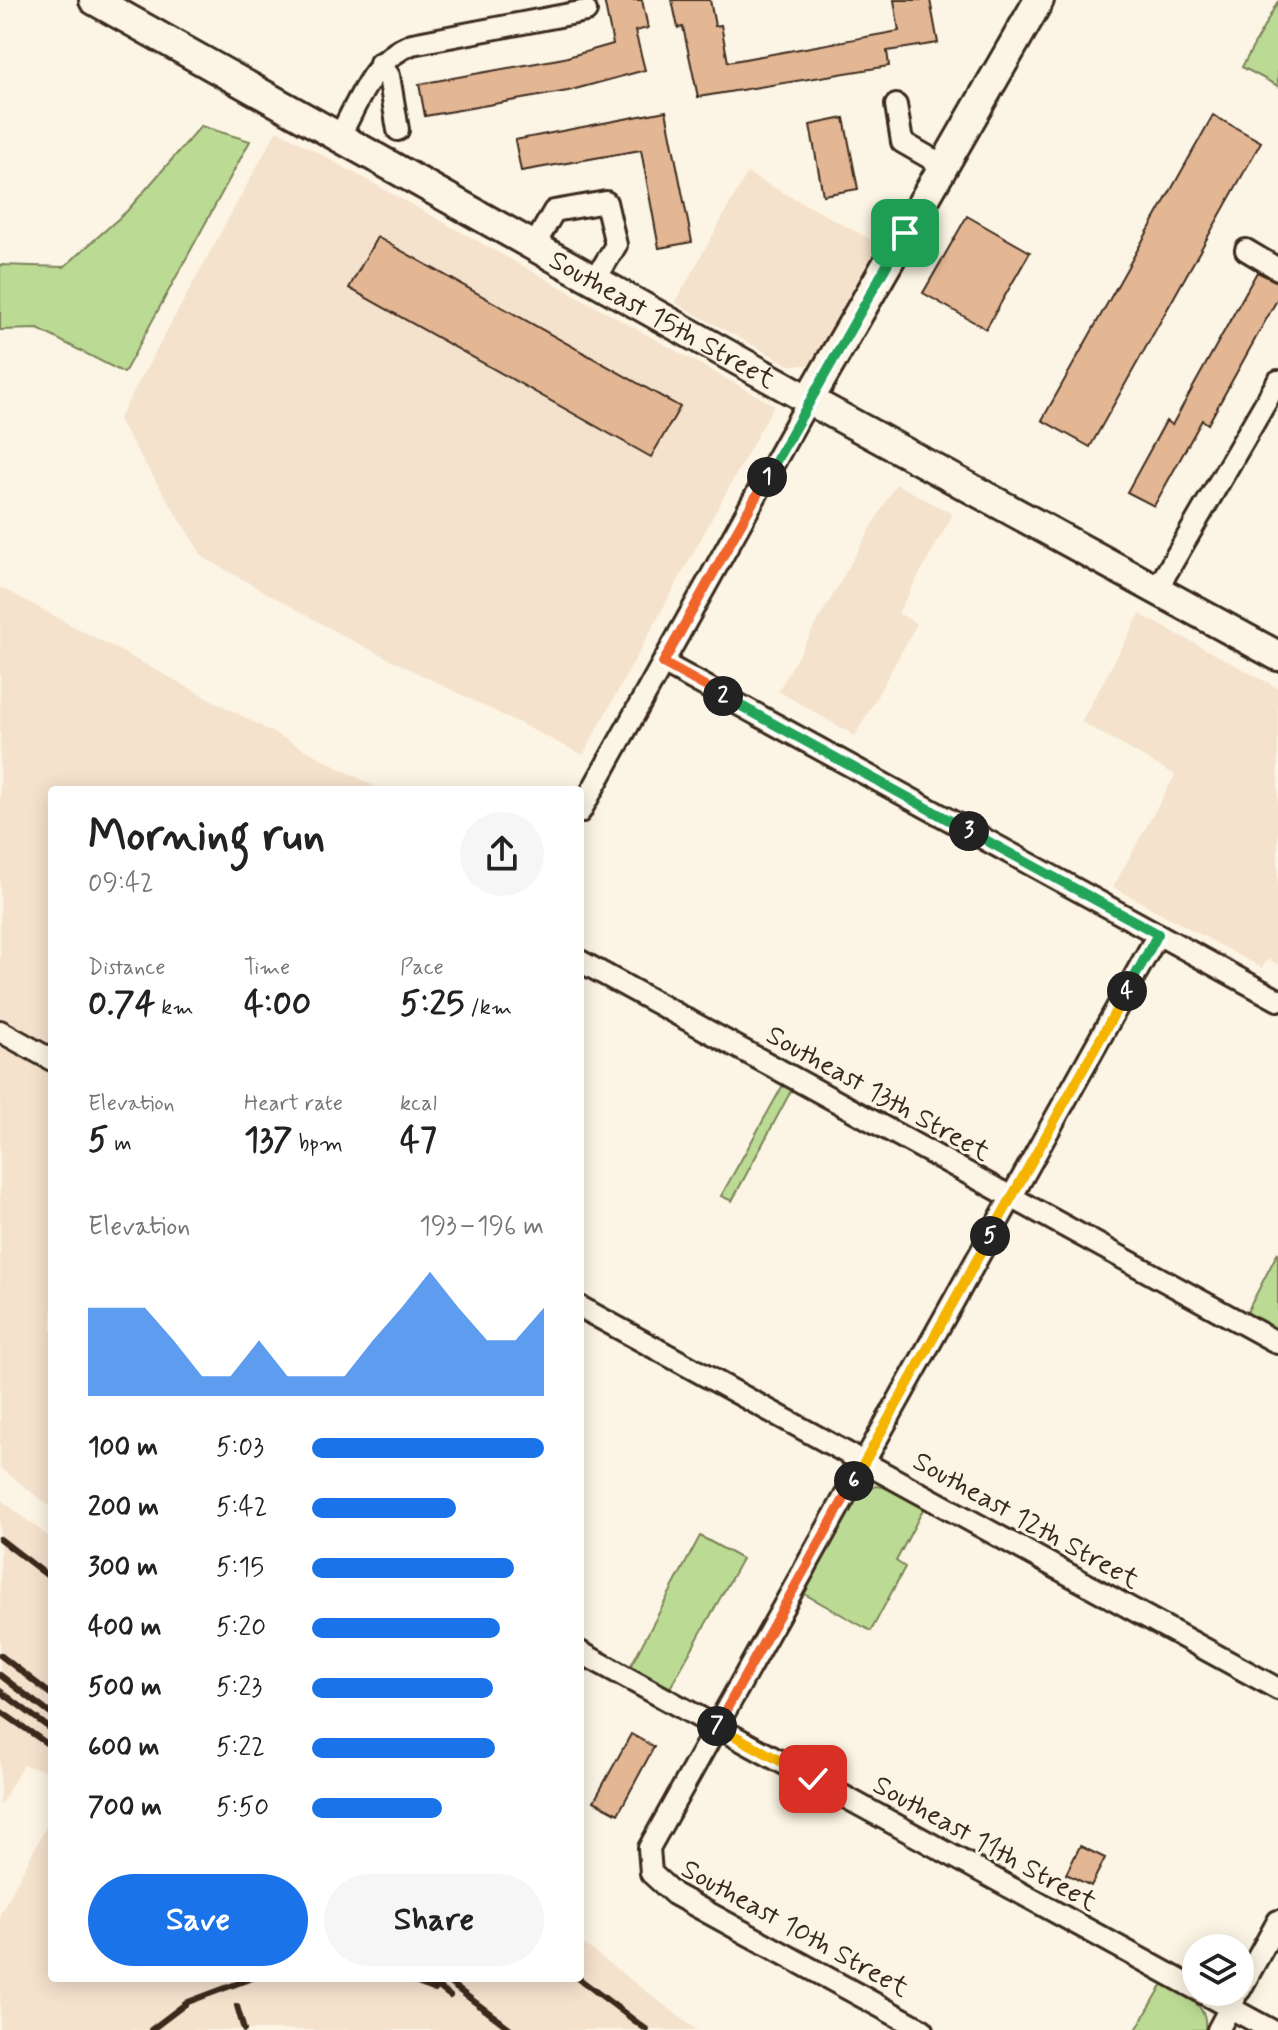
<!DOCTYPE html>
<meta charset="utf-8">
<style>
:root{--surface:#fff;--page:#f6f6f6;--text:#222;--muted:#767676;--accent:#1a73e8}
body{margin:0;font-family:Mynerve,sans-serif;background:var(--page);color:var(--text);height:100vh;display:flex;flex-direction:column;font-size:30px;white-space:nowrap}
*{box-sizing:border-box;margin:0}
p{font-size:26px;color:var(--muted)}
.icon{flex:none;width:44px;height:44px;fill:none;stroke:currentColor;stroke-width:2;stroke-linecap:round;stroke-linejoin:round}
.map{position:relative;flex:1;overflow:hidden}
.sheet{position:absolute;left:48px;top:786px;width:536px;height:1196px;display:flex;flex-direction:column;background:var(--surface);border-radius:8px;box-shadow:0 4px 20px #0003}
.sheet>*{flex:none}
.buttons{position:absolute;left:1182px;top:1934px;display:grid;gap:16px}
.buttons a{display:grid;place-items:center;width:72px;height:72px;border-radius:50%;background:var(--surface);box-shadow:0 4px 20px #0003;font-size:40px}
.pin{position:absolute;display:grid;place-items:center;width:68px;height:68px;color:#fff;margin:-34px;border-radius:16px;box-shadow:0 4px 12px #0006}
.km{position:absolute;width:40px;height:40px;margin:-20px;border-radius:50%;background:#222;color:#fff;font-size:22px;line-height:40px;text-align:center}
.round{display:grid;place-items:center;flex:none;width:84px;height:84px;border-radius:42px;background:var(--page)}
.headline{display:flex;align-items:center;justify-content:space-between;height:136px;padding:0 40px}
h1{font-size:44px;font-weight:800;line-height:60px}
.metrics{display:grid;grid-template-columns:repeat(3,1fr);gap:12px;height:136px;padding:8px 40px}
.metrics div{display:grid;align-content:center}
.metrics b{font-size:34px;font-weight:800}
.metrics small{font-size:22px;font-weight:400}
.metrics p{font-size:22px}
.chart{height:224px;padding:16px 40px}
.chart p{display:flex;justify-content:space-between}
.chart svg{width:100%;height:144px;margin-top:8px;fill:var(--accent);opacity:.7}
.button{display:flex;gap:16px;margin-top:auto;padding:16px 40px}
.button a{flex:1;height:92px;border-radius:48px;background:var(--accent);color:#fff;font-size:32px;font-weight:800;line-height:92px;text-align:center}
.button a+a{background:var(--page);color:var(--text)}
ul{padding:0 40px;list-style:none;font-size:26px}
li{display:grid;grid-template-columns:128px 96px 1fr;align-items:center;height:60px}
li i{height:20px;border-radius:10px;background:var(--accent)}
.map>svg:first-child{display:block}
.built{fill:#f5e2cd}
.green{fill:#bbdb94;stroke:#7b8259;stroke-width:2}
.building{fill:#e4b794;stroke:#3b2a1e;stroke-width:2}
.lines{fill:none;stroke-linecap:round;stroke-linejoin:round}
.street-casing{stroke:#3b2a1e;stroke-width:26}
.secondary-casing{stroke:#3b2a1e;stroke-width:34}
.street{stroke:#fcf5e5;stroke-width:20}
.secondary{stroke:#fcf5e5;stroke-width:28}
.rail{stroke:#3b2a1e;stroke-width:6}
.split-1-casing{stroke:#fff;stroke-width:16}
.split-2-casing{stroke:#fff;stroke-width:16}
.split-3-casing{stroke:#fff;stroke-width:16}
.split-4-casing{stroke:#fff;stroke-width:16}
.split-5-casing{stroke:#fff;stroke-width:16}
.split-6-casing{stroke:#fff;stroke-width:16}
.split-7-casing{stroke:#fff;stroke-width:16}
.split-8-casing{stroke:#fff;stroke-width:16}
.split-1{stroke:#22a559;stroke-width:10}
.split-2{stroke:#f0652b;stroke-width:10}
.split-3{stroke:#22a559;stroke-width:10}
.split-4{stroke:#22a559;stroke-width:10}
.split-5{stroke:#f5b400;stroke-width:10}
.split-6{stroke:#f5b400;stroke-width:10}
.split-7{stroke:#f0652b;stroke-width:10}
.split-8{stroke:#f5b400;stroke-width:10}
.labels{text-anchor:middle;stroke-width:6;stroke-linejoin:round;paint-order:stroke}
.street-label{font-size:28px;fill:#3b2a1e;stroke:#fcf5e5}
</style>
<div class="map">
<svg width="1278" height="2030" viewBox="0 0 1278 2030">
<rect width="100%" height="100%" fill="#fcf5e5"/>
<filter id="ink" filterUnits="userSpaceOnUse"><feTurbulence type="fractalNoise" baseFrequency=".0125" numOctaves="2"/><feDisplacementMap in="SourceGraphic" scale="16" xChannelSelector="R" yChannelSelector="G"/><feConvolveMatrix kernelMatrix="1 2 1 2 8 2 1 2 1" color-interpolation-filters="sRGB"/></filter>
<g filter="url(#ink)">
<g class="built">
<polygon points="277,130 774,405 583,755 347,638 203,557 118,420"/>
<polygon points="747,173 883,246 811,365 789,365 675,303"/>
<polygon points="896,484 953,514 898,613 917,624 855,736 778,691"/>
<polygon points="0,587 381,790 52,790 52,1508 0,1468"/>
<polygon points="1140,614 1278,688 1278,965 1268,959 1262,968 1113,887 1175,775 1081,722"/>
<polygon points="0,1499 52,1539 52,1772 23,1765 0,1806"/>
<polygon points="52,1816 52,1978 580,1978 580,1941 697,2030 0,2030 0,1914"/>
</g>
<g class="green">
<polygon points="1278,1 1278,86 1242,67"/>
<polygon points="201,126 250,141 124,373 38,329 0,330 0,265 64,267 127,211"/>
<polygon points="783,1085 792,1089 732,1201 721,1196"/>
<polygon points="1278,1252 1278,1330 1246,1314"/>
<polygon points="875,1486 890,1488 925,1506 896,1561 905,1567 871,1631 801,1592 854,1500"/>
<polygon points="700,1536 742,1559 670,1688 630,1667"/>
<path d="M1163,1984c20,10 46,19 42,46h-69z"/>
</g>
<g class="building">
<polygon points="604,0 642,0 648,28 635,31 645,70 568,91 425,116 419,84 564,58 613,44"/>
<polygon points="672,0 710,0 715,26 721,25 728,62 899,31 894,0 930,0 938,43 887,51 889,66 698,97 683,27 678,28"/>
<polygon points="666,111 692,242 659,248 641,150 521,171 515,140"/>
<polygon points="1213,115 1261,142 1090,447 1042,420"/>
<polygon points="844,118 858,189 823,195 810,125"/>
<polygon points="967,216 1030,252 986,329 923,293"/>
<polygon points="377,237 680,407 651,457 349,288"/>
<polygon points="1257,272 1278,282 1278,298 1208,424 1202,420 1154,506 1127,492 1166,421 1172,425"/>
<polygon points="631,1734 654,1747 618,1814 594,1801"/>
<polygon points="1080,1846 1105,1858 1091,1886 1066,1874"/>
</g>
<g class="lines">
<g class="street-casing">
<g id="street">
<polyline points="380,63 389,76 398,130"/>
<polyline points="896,105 902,142 944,166"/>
<path d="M339,137c20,-36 33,-78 73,-93l174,-33"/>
<polyline points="534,246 554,211 606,202 616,245 595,280"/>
<polyline points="1246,250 1278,269"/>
<polyline points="1157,589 1278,381"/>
<polyline points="663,663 1278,1000"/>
<polyline points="580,812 809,400"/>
<polyline points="580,961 1278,1343"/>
<polyline points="0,1031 52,1060"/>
<polyline points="580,1307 1278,1689"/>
<polyline points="580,1652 1196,1989"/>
<polyline points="1240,1990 1278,1921"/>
<polyline points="1201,1992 1271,2030"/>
<polyline points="923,2030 674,1894 651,1873 649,1848 1158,934"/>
<polyline points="1218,2030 1235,1998"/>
</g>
</g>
<g class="secondary-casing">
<g id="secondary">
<path id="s1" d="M94,0l715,400 469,256"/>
<polyline points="809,400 1039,0"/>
</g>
</g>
<use href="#street" class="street"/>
<use href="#secondary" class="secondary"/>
<g class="rail">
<polyline points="0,1539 52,1579"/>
<polyline points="0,1655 52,1695"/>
<polyline points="0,1675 52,1715"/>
<polyline points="0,1691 52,1730"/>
<polyline points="0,1711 52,1747"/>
<polyline points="405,1978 435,1990"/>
<polyline points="427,1978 450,1996"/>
<polyline points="443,1978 512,2030"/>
<polyline points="578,1978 647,2030"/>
<polyline points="237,2006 244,2030"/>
<polyline points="151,2030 188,2002 252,1978"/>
</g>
</g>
</g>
<g class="lines" filter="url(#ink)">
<g class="split-1-casing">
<polyline id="split-1" points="767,477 905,233"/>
</g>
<g class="split-2-casing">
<polyline id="split-2" points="723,696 663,663 767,477"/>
</g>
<g class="split-3-casing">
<polyline id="split-3" points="723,696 969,831"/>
</g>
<g class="split-4-casing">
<polyline id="split-4" points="969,831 1158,934 1127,991"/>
</g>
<g class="split-5-casing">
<polyline id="split-5" points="990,1236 1127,991"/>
</g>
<g class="split-6-casing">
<polyline id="split-6" points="854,1481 990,1236"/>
</g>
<g class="split-7-casing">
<polyline id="split-7" points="717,1726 854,1481"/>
</g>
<g class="split-8-casing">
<polyline id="split-8" points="717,1726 813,1779"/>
</g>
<use href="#split-1" class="split-1"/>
<use href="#split-2" class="split-2"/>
<use href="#split-3" class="split-3"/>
<use href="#split-4" class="split-4"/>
<use href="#split-5" class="split-5"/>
<use href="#split-6" class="split-6"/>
<use href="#split-7" class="split-7"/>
<use href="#split-8" class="split-8"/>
</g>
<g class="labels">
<g class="street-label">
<text dy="10" stroke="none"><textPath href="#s1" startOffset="652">Southeast 15th Street</textPath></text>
<text transform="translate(879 1092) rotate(29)" y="10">Southeast 13th Street</text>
<text transform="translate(1027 1519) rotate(29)" y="10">Southeast 12th Street</text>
<text transform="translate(986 1842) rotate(29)" y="10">Southeast 11th Street</text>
<text transform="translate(796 1927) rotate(29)" y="10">Southeast 10th Street</text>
</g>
</g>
</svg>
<div class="buttons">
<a><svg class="icon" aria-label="layers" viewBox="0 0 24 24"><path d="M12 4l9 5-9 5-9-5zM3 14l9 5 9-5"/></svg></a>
</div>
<div class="pin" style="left:905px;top:233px;background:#1e9e55"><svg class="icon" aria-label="arrive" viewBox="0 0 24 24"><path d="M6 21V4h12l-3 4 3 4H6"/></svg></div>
<div class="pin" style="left:813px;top:1779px;background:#d93025"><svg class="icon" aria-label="check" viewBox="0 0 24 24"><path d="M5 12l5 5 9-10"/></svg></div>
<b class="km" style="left:767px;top:477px">1</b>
<b class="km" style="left:723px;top:696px">2</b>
<b class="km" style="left:969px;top:831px">3</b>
<b class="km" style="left:1127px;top:991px">4</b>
<b class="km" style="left:990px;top:1236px">5</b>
<b class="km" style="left:854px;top:1481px">6</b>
<b class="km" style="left:717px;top:1726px">7</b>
<section class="sheet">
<div class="headline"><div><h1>Morning run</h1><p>09:42</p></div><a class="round"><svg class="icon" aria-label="share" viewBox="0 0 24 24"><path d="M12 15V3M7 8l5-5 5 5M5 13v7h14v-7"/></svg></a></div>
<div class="metrics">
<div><p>Distance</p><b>0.74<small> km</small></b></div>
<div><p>Time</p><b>4:00</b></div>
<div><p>Pace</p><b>5:25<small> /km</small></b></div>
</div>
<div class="metrics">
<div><p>Elevation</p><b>5<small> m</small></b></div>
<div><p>Heart rate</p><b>137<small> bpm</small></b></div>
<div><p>kcal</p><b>47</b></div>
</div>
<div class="chart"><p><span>Elevation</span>193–196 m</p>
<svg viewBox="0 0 160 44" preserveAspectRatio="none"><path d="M0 44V17L10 17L20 17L30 27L40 38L50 38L60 27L70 38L80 38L90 38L100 27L110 17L120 6L130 17L140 27L150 27L160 17V44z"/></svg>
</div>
<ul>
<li><b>100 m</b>5:03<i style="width:100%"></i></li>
<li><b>200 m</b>5:42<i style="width:62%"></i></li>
<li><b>300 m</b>5:15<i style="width:87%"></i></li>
<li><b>400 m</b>5:20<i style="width:81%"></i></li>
<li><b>500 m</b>5:23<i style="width:78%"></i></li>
<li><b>600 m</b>5:22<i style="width:79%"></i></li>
<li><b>700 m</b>5:50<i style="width:56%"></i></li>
</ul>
<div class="button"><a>Save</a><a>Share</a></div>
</section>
</div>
